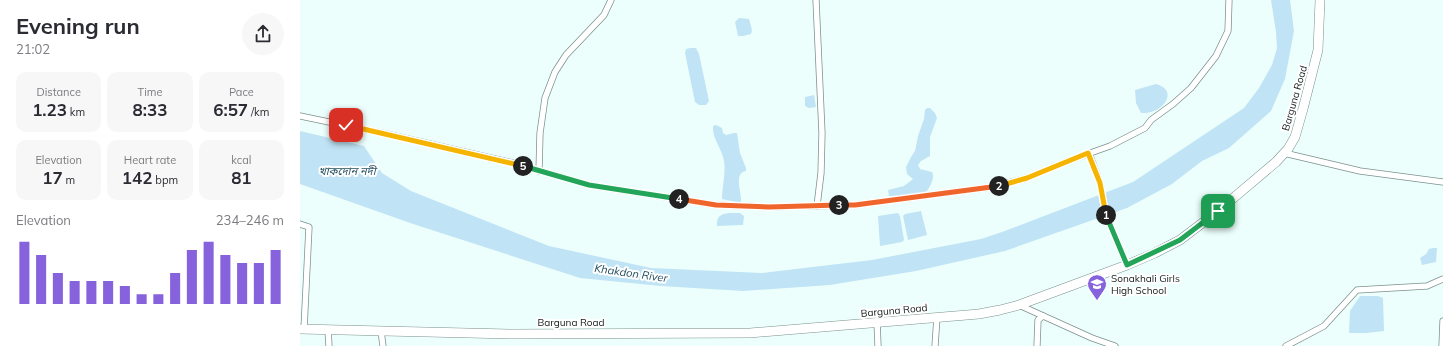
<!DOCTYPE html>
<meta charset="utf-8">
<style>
:root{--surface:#fff;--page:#f7f7f7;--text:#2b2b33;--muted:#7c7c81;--accent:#8662dd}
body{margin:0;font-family:Mulish,"Noto Sans Bengali",sans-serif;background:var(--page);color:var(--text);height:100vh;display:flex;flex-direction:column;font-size:15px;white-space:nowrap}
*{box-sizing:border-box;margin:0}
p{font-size:13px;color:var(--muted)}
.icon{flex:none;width:22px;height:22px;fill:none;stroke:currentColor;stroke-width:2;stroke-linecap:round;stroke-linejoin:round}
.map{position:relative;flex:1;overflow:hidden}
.panel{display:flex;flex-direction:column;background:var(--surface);width:300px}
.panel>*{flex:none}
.pin{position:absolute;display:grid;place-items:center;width:34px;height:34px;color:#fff;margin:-17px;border-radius:8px;box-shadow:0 2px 6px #0006}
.km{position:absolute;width:20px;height:20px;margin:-10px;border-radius:50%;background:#222;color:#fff;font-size:11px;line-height:20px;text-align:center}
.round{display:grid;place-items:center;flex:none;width:42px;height:42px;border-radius:21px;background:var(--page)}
.overview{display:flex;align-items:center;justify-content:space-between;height:68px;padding:0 16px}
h1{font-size:22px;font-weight:700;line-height:30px}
.metrics{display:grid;grid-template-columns:repeat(3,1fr);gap:6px;height:68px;padding:4px 16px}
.metrics div{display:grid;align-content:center;border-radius:10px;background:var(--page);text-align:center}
.metrics b{font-size:17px;font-weight:700}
.metrics small{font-size:11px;font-weight:400}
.metrics p{font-size:11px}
.chart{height:112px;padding:8px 16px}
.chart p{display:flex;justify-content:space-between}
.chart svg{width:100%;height:72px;margin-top:4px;stroke:var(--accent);stroke-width:6}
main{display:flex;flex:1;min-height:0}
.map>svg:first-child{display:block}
.water{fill:#c0e4f5}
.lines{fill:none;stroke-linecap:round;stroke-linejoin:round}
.street-casing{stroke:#7c918e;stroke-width:7}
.primary-casing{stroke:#7c918e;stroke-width:10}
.street{stroke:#fff;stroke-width:5.5}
.primary{stroke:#fff;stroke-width:9}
.split-1-casing{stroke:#fff;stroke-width:8}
.split-2-casing{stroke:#fff;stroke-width:8}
.split-3-casing{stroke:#fff;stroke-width:8}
.split-4-casing{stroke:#fff;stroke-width:8}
.split-5-casing{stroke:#fff;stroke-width:8}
.split-6-casing{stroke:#fff;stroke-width:8}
.split-1{stroke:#22a559;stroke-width:5}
.split-2{stroke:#f5b400;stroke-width:5}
.split-3{stroke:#f0652b;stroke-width:5}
.split-4{stroke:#f0652b;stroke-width:5}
.split-5{stroke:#22a559;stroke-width:5}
.split-6{stroke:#f5b400;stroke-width:5}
.labels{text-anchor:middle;stroke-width:4;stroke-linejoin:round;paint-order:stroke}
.street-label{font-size:10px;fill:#121a19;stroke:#fff}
.poi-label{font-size:10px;fill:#121a19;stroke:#fff;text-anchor:start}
.water-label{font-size:11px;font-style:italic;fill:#254f61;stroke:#fff}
</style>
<main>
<section class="panel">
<div class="overview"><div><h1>Evening run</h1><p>21:02</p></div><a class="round"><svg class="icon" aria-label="share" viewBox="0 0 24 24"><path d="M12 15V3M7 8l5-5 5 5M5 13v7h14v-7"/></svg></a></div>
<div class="metrics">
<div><p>Distance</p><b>1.23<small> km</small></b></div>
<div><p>Time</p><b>8:33</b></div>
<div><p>Pace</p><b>6:57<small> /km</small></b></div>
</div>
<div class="metrics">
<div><p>Elevation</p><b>17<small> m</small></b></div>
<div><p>Heart rate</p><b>142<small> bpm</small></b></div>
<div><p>kcal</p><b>81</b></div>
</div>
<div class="chart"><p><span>Elevation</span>234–246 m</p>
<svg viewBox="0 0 160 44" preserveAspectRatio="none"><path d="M5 44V6M15 44V14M25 44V25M35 44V30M45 44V30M55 44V30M65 44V33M75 44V38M85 44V38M95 44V25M105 44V11M115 44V6M125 44V14M135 44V19M145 44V19M155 44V11"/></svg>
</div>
</section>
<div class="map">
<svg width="1143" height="346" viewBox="0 0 1143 346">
<rect width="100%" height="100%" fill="#ecfffc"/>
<g class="water">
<polygon points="971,0 990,0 994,31 985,79 971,111 929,148 902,161 872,184 827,208 705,251 616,271 530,285 443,291 361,286 280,278 113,224 0,184 0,131 64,146 82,173 111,191 249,246 351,268 462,273 572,260 681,239 702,232 833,182 944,108 959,88 972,65 977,48 976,32"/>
<polygon points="439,18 449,19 452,30 451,34 443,36 438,36 435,22"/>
<polygon points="390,48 396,48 399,54 409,101 406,105 399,105 395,102 385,53 386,49"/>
<path d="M856,84c21,6 10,24 -5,28 -3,1 -7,1 -10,1l-5,-10 -1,-13z"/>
<polygon points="514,95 516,107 509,108 505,106 505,97"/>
<path d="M627,108h3l5,5 2,5 -7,19v19l-9,5 -3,4 2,4 12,3c2,4 1,7 -1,12 -1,2 -3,6 -5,8 -6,4 -31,6 -37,4l-1,-6 16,-4 9,-7 -6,-5 -1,-7 5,-10 4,-6 3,-15 6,-17 1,-9z"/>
<path d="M416,125l6,3 1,5 3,2 8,-2h3l3,20 6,15v3c-13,2 -4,22 -5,31l-1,1 -18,-4c0,-12 4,-26 2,-38 -2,-13 -12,-22 -11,-35z"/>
<polygon points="621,211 627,235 608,240 603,216 605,214"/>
<path d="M429,213h11l4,3 -1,9 -26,1c-1,-10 4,-12 12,-13z"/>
<polygon points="598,213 600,216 604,240 602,242 580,246 578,216"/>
<polygon points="1133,248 1137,248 1136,262 1122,265 1120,258 1126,254 1129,249"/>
<polygon points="1060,296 1078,296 1083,298 1084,331 1066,333 1049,333 1050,311"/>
</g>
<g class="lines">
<g class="street-casing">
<g id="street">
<polyline points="516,0 522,133 521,173 517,206"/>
<polyline points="0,116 91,135 213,163 289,185 416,205 469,207 555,205 631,195 692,187 727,178 768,161 810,146 845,128 851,120 873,104 891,88 916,56 928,31 929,0"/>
<polyline points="789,153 800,183 807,217 827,265"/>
<polyline points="984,153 1060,171 1143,182"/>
<polyline points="239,171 240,133 245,98 255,72 266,55 304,15 311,0"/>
<polyline points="0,224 9,227 4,329"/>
<polyline points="719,305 792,338 815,346"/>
<polyline points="577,322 578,346"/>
<polyline points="28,330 29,346"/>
<polyline points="81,331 83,346"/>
<polyline points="635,346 637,317"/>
<polyline points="737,346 738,320 743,316"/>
<polyline points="986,346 1024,326 1057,290 1127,286 1143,279"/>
<polyline points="1142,346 1143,321"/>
</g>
</g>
<g class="primary-casing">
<polyline id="primary" points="0,329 212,334 450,333 679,314 700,310 719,305 827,265 855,253 880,240 918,211 976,162 988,149 995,137 1003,109 1018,50 1020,0"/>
</g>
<use href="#street" class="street"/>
<use href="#primary" class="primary"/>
</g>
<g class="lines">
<g class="split-1-casing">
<polyline id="split-1" points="806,215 827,265 880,240 918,211"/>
</g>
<g class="split-2-casing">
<polyline id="split-2" points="699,186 727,178 788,153 800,183 806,215"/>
</g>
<g class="split-3-casing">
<polyline id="split-3" points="539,205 555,205 699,186"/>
</g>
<g class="split-4-casing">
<polyline id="split-4" points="379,199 416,205 469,207 539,205"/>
</g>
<g class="split-5-casing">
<polyline id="split-5" points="223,166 289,185 379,199"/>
</g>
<g class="split-6-casing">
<polyline id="split-6" points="46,125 223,166"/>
</g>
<use href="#split-1" class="split-1"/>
<use href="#split-2" class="split-2"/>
<use href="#split-3" class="split-3"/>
<use href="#split-4" class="split-4"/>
<use href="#split-5" class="split-5"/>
<use href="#split-6" class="split-6"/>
</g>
<defs>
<g id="university-pin" transform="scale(1)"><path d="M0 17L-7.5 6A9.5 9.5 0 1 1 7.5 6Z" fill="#8662dd" stroke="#fff"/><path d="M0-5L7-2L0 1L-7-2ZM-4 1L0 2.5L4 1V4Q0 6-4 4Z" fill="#fff"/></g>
</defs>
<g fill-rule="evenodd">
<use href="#university-pin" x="797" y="284"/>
</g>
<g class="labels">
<g class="street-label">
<text transform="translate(994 98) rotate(-74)" y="4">Barguna Road</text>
<text transform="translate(594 310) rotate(-5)" y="4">Barguna Road</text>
<text x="271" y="326">Barguna Road</text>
</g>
<g class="poi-label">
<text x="811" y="282">Sonakhali Girls<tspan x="811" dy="12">High School</tspan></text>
</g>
<g class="water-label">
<text x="47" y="175">খাকদোন নদী</text>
<text transform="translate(331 273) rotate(8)" y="4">Khakdon River</text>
</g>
</g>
</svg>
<div class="pin" style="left:918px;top:211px;background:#1e9e55"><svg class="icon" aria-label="arrive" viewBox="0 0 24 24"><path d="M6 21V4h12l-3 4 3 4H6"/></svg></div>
<div class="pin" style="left:46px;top:125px;background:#d93025"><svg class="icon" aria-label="check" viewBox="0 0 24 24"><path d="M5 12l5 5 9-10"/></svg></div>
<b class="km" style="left:806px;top:215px">1</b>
<b class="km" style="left:699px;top:186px">2</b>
<b class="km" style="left:539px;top:205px">3</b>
<b class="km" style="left:379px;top:199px">4</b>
<b class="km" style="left:223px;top:166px">5</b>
</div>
</main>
